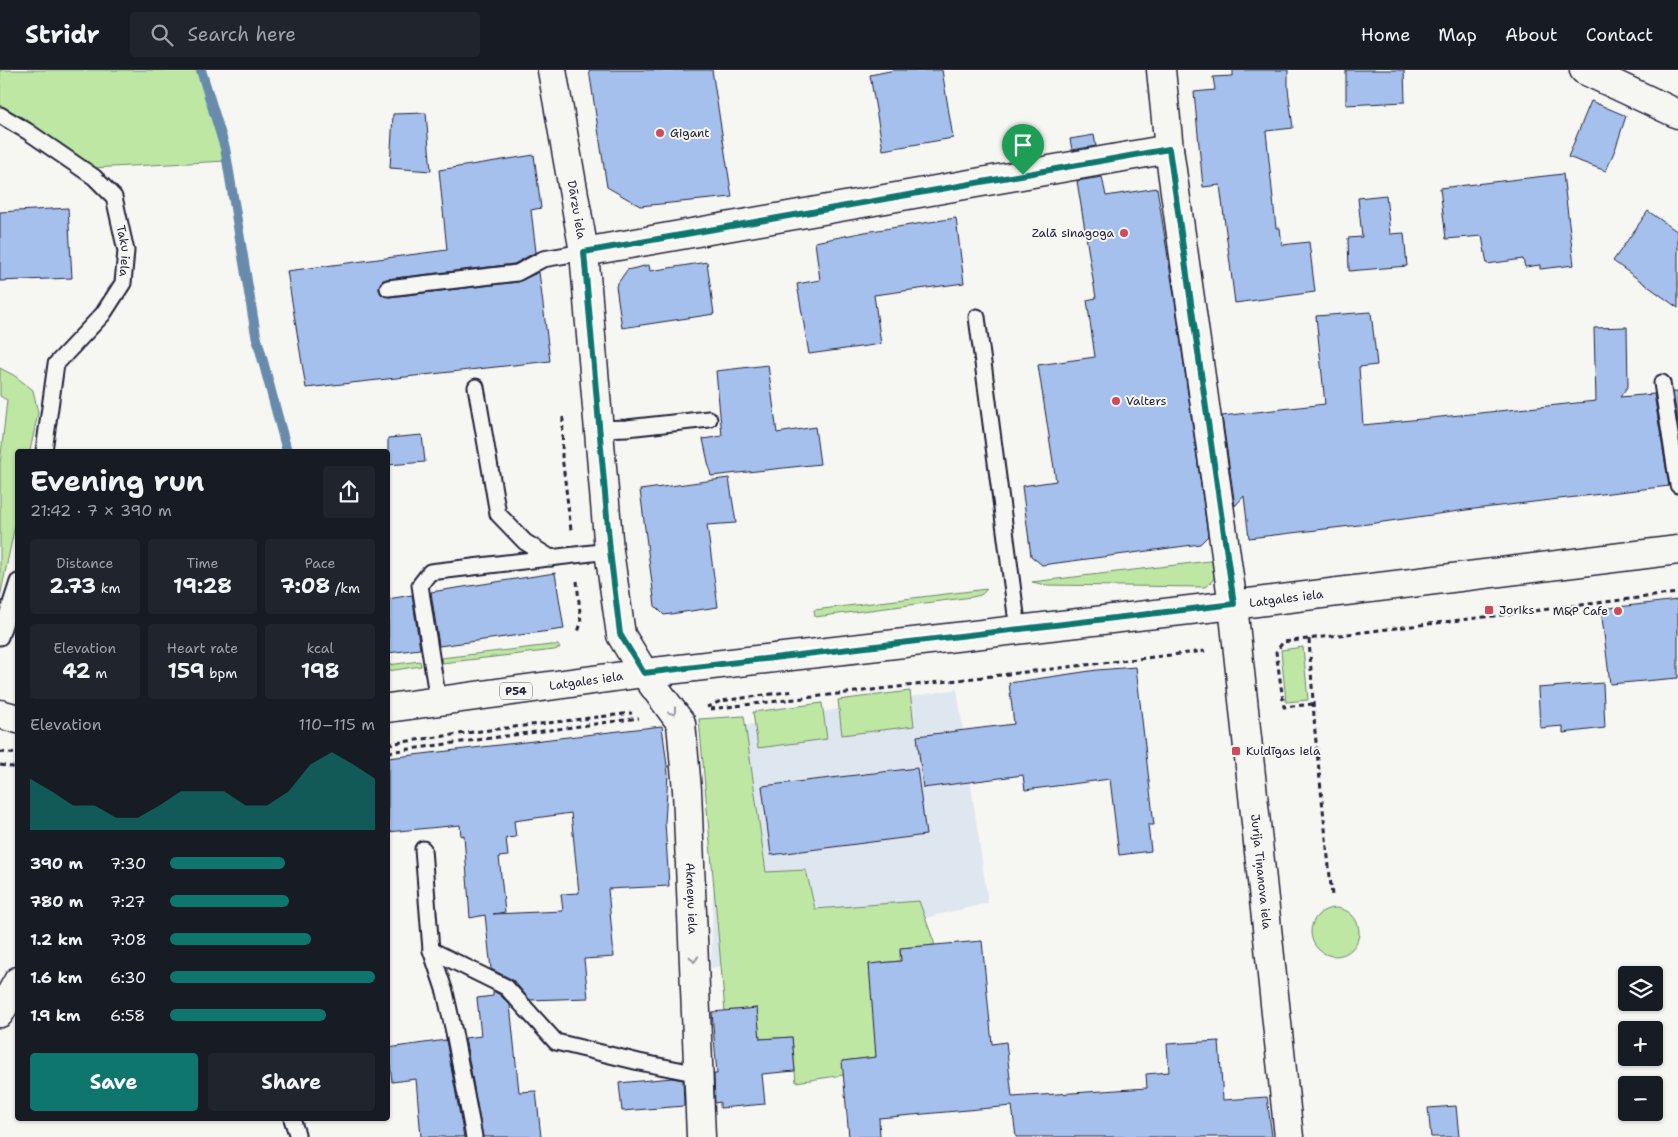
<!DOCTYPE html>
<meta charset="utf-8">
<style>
:root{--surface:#171b24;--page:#20242c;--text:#f1f3f6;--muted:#9ea1a6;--line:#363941;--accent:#0f766e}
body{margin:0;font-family:"Shantell Sans",sans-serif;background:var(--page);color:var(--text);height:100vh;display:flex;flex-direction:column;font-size:19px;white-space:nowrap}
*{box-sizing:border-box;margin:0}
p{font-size:16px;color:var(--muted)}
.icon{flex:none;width:28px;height:28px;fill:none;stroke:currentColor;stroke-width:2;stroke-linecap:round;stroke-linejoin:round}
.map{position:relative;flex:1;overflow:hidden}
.details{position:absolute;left:15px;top:379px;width:375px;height:672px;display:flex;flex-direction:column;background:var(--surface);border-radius:5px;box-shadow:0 1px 4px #0004}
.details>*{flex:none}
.tools{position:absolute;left:1618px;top:896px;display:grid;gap:10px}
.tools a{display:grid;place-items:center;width:45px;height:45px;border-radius:5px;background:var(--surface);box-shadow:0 1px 4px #0004;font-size:25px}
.pin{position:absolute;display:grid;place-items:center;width:42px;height:42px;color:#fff;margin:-51px -21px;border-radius:50% 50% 50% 0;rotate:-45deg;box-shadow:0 0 5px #0007}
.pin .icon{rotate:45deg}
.round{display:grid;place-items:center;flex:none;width:52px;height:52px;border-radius:5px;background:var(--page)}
.head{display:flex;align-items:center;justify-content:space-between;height:85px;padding:0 15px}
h1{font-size:28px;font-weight:700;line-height:38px}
.metrics{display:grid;grid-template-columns:repeat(3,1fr);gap:8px;height:85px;padding:5px 15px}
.metrics div{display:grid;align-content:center;border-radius:5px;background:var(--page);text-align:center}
.metrics b{font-size:21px;font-weight:700}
.metrics small{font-size:14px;font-weight:400}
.metrics p{font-size:14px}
.chart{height:140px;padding:10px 15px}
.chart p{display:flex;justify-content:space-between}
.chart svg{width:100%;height:90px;margin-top:5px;fill:var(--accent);opacity:.7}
.cta{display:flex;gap:10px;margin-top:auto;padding:10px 15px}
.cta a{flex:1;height:58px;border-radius:5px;background:var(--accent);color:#fff;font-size:20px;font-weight:700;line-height:58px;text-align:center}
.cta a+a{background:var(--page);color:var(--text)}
ul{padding:0 15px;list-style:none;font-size:16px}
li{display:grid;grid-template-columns:80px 60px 1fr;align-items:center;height:38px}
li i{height:12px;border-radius:6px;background:var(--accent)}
header{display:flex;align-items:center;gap:30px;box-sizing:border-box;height:70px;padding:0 25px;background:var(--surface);border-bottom:1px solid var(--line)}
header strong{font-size:24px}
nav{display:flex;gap:28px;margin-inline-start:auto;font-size:18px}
.search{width:350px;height:45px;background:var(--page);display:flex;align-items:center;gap:12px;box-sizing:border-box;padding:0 18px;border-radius:5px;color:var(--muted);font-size:19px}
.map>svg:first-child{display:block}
.built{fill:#dee6f0}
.green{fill:#bde7a3;stroke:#70846f}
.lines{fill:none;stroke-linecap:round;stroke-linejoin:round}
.stream{stroke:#688bac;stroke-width:10}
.building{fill:#a5c0ed;stroke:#22223b;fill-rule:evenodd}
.lane-casing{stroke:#22223b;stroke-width:19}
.street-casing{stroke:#22223b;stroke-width:31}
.primary-casing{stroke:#22223b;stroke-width:31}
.path{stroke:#22223b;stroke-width:3;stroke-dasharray:5 4;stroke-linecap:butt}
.lane{stroke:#f6f6f2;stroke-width:15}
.street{stroke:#f6f6f2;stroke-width:28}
.primary{stroke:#f6f6f2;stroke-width:28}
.oneway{stroke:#9797a0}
.route-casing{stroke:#fff;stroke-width:10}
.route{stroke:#0f766e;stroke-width:6}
.poi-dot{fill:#d1495b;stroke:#f6f6f2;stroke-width:2}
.labels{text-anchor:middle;stroke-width:4;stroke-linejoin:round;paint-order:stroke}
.shield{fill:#f6f6f2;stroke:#626272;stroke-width:1}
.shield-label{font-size:11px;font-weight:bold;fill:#22223b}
.poi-label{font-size:12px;fill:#22223b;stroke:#f6f6f2;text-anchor:start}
.street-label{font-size:12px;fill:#22223b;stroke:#f6f6f2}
</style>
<header>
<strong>Stridr</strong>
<div class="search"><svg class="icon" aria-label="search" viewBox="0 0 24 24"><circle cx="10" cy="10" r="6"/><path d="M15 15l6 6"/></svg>Search here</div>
<nav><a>Home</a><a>Map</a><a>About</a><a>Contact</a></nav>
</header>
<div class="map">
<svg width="1678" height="1067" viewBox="0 0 1678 1067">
<rect width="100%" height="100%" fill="#f6f6f2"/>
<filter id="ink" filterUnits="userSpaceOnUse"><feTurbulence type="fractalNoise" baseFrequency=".02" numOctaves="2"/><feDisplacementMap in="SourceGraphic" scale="10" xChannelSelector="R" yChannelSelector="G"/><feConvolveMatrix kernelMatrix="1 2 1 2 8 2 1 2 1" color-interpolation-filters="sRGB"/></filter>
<g filter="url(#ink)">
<polygon class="built" points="957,619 988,833 711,898 717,660"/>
<g class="green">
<polygon points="0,0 200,0 227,91 91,98 0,38"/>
<polygon points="0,298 15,306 33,320 38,343 30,381 18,381 17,446 0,527 0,394 7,330 0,326"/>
<path d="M1218,490c-1,12 -2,20 -13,27l-159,-2 -14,-3z"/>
<polygon points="987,519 981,525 972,527 815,547 814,540"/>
<polygon points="551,575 558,575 560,578 554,580 442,593 441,588"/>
<polygon points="1303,577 1308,630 1286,632 1281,580"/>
<polygon points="420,591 421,596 388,601 388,595"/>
<polygon points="910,621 914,656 842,665 838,630"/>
<polygon points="822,633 827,669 758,678 753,642"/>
<polygon points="744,646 766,802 806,800 815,839 919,831 935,875 900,878 900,891 869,894 878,987 842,991 844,1005 796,1012 792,967 760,969 757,938 725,941 699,649"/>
<circle cx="1335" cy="862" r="24"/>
</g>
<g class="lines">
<polyline class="stream" points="201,0 225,78 256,265 287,381"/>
</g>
<g class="building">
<polygon points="589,0 712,0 732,127 640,136 607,117"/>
<polygon points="895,0 942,0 953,68 883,80 870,5"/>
<polygon points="1233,0 1288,0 1288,19 1293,58 1266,61 1276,158 1280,158 1282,175 1309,172 1315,222 1235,233 1220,115 1203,117 1194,22 1215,20 1213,7 1233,6"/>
<polygon points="1346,0 1404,0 1405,32 1346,35"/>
<polygon points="1591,31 1626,46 1616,77 1606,101 1568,87"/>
<polygon points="426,43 431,101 390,98 393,44"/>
<polygon points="1094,65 1096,76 1072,80 1070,69"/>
<polygon points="534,85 541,138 531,140 536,182 514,194 387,209 382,211 379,219 381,224 389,227 518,212 539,202 550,291 306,318 287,201 447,180 439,100"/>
<polygon points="1563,104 1574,195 1540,199 1540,195 1525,197 1523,189 1487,194 1482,166 1446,169 1440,118"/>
<polygon points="1102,107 1106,126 1157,118 1174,225 1208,466 1200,474 1042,495 1031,486 1022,416 1056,411 1038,295 1095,287 1087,230 1096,228 1077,111"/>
<polygon points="1386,125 1390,164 1404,163 1407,196 1349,201 1348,168 1362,167 1358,128"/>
<polygon points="68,138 72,208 0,211 0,142"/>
<polygon points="1648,141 1678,162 1678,238 1613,191"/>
<polygon points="956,148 964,213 874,225 881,274 809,284 797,214 820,210 815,172 865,162"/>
<polygon points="707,192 714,244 622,258 616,216 627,200 649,195 650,201"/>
<polygon points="1371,242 1377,295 1359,297 1363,355 1596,331 1594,258 1627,257 1628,316 1620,327 1654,324 1669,416 1466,440 1376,453 1249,468 1244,426 1235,436 1222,346 1325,334 1316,246"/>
<polygon points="768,295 777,363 815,357 820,394 711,406 703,369 722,366 716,301"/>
<polygon points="1678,321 1678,354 1673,322"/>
<polygon points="422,365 425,392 388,395 388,368"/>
<polygon points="729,408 736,453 707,455 718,537 664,545 655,536 640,420"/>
<polygon points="555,503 564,559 439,576 431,522"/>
<polygon points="412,525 420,579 388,583 388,529"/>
<polygon points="1678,530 1678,608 1610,614 1601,539"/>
<polygon points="1136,597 1154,755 1148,755 1151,781 1119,785 1110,709 1025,720 1023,705 923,718 917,666 1014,654 1009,613 1097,600"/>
<polygon points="1603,613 1605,658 1563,663 1563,656 1540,658 1538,618"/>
<path d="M662,656l6,48 -3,48 4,64 -61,3 6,68 -30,2 4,39 -58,2 -17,-20 -22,-11 -6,-54 -15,3 -6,-83 -3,1 -1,-11 -72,7v-74zM571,743l8,80 -18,1 2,17 -70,3 12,-2 -6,-55 9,-1 -2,-18 10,-1 -2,-16z"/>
<polygon points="917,698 926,765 771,785 762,716"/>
<polygon points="982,871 992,974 1006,972 1012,1027 1147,1018 1146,1004 1169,1002 1167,974 1219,971 1223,1030 1267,1027 1272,1067 1016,1067 1012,1036 879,1048 880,1067 849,1067 842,991 876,987 869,894 901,891 900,878"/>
<polygon points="493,921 500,925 510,935 519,1022 536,1021 541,1067 483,1067 465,968 481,966 477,928 493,926"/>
<polygon points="757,938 760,969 792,967 795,1001 762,1004 765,1034 720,1038 720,1032 715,1033 714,1004 717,1004 712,942"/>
<polygon points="446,970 464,1067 421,1067 416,1009 392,1012 388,978"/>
<polygon points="672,1008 683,1010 684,1036 622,1041 619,1013"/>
<polygon points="1456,1036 1459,1067 1431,1067 1428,1038"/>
</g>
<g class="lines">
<g class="lane-casing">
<g id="lane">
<path id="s1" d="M0,45l27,16 67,46 20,20 12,54 -3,32 -20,31 -47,50 -12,87"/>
<polyline points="388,218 517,203 543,189 584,182"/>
<polyline points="977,247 1018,560"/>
<polyline points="1662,313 1678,415"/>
<polyline points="476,317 498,444 525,472 551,488"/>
<polyline points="600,359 627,358 709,349"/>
<polyline points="0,567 18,512"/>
<polyline points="438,632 420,515 430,502 609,481"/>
<polyline points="423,779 431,880 506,917 556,972 639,992 699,1004"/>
<polyline points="431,880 445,922 454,962 474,1067"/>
<polyline points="292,1049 297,1064 297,1067"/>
</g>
</g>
<g class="street-casing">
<g id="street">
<path id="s2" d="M552,0l32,182 25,299 12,84 23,38 37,50 6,67 14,347"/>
<path id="s3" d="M1161,0l8,79 64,456 56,532"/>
<polyline points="1584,0 1678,44"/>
<polyline points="584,182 1169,79"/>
<polyline points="0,943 18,911"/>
</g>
</g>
<g class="primary-casing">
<g id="primary">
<path id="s4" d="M388,638l256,-35 589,-68 445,-55"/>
<polyline points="0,644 18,649"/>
</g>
</g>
<g class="path">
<polyline points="563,347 562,386 571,460"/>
<polyline points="577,511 581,553 578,562"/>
<polyline points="1309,569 1315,662 1332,826"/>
<polyline points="1313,634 1284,637 1276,582 1283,572 1678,523"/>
<polyline points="707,637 721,631 794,621"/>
<polyline points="710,639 1205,581"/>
<polyline points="388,674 481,661 632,643"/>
<polyline points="0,682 18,684"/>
<polyline points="388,682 639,648"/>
<polyline points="0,695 18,698"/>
</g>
<use href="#lane" class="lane"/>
<use href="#street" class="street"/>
<use href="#primary" class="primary"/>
</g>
<defs><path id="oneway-chevron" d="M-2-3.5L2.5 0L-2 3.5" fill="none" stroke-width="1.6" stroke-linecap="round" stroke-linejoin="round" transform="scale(1.25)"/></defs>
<g class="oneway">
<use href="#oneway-chevron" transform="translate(673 642) rotate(53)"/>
<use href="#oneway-chevron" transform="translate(694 889) rotate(88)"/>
</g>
</g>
<g class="lines" filter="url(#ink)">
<g class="route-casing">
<polygon id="route" points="1169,79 1234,534 644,603 620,564 610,481 584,182"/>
</g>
<use href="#route" class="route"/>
</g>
<g class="poi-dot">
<circle cx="660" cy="63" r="5"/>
<circle cx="1124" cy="163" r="5"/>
<circle cx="1116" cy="331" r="5"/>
<rect x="1484" y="535" width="10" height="10" rx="2.5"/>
<circle cx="1618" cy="541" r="5"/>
<rect x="1231" y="676" width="10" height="10" rx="2.5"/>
</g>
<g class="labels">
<rect class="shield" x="500" y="612.5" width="32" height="17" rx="4"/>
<g class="shield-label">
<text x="516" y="625">P54</text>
</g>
<g class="poi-label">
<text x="670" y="67">Gigant</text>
<text x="1114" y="167" text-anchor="end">Zalā sinagoga</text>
<text x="1126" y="335">Valters</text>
<text x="1499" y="544">Joriks</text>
<text x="1608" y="545" text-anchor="end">M&amp;P Cafe</text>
<text x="1246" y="685">Kuldīgas iela</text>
</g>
<g class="street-label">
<text dy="4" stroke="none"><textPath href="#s2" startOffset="142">Dārzu iela</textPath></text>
<text dy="4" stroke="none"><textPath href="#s1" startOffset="196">Taku iela</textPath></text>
<text dy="4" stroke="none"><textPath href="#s4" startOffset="905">Latgales iela</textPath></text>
<text dy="4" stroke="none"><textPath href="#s4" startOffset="200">Latgales iela</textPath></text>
<text dy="4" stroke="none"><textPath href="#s3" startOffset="808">Jurija Tiņanova iela</textPath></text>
<text dy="4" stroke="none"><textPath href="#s2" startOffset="852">Akmeņu iela</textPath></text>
</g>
</g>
</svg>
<div class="tools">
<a><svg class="icon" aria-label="layers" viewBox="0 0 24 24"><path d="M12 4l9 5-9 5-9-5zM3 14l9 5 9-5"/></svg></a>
<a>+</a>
<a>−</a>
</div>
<div class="pin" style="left:1023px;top:105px;background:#1e9e55"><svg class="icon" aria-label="arrive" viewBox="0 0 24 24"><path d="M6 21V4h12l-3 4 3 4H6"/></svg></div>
<section class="details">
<div class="head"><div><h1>Evening run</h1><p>21:42 · 7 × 390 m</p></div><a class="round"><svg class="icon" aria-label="share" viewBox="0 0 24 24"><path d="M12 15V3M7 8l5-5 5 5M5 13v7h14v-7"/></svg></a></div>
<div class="metrics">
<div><p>Distance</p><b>2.73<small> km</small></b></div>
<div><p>Time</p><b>19:28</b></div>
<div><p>Pace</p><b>7:08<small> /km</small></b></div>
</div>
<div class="metrics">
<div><p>Elevation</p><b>42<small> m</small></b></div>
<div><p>Heart rate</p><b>159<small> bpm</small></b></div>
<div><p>kcal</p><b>198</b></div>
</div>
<div class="chart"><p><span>Elevation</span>110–115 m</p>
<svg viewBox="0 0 160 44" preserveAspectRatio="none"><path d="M0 44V19L10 25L20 32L30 32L40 38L50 38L60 32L70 25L80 25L90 25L100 32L110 32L120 25L130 12L140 6L150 12L160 19V44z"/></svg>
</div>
<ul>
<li><b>390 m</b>7:30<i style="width:56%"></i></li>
<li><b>780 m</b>7:27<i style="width:58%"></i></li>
<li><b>1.2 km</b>7:08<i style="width:69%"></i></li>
<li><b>1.6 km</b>6:30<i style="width:100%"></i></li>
<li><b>1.9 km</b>6:58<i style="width:76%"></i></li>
</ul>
<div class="cta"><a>Save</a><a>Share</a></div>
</section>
</div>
